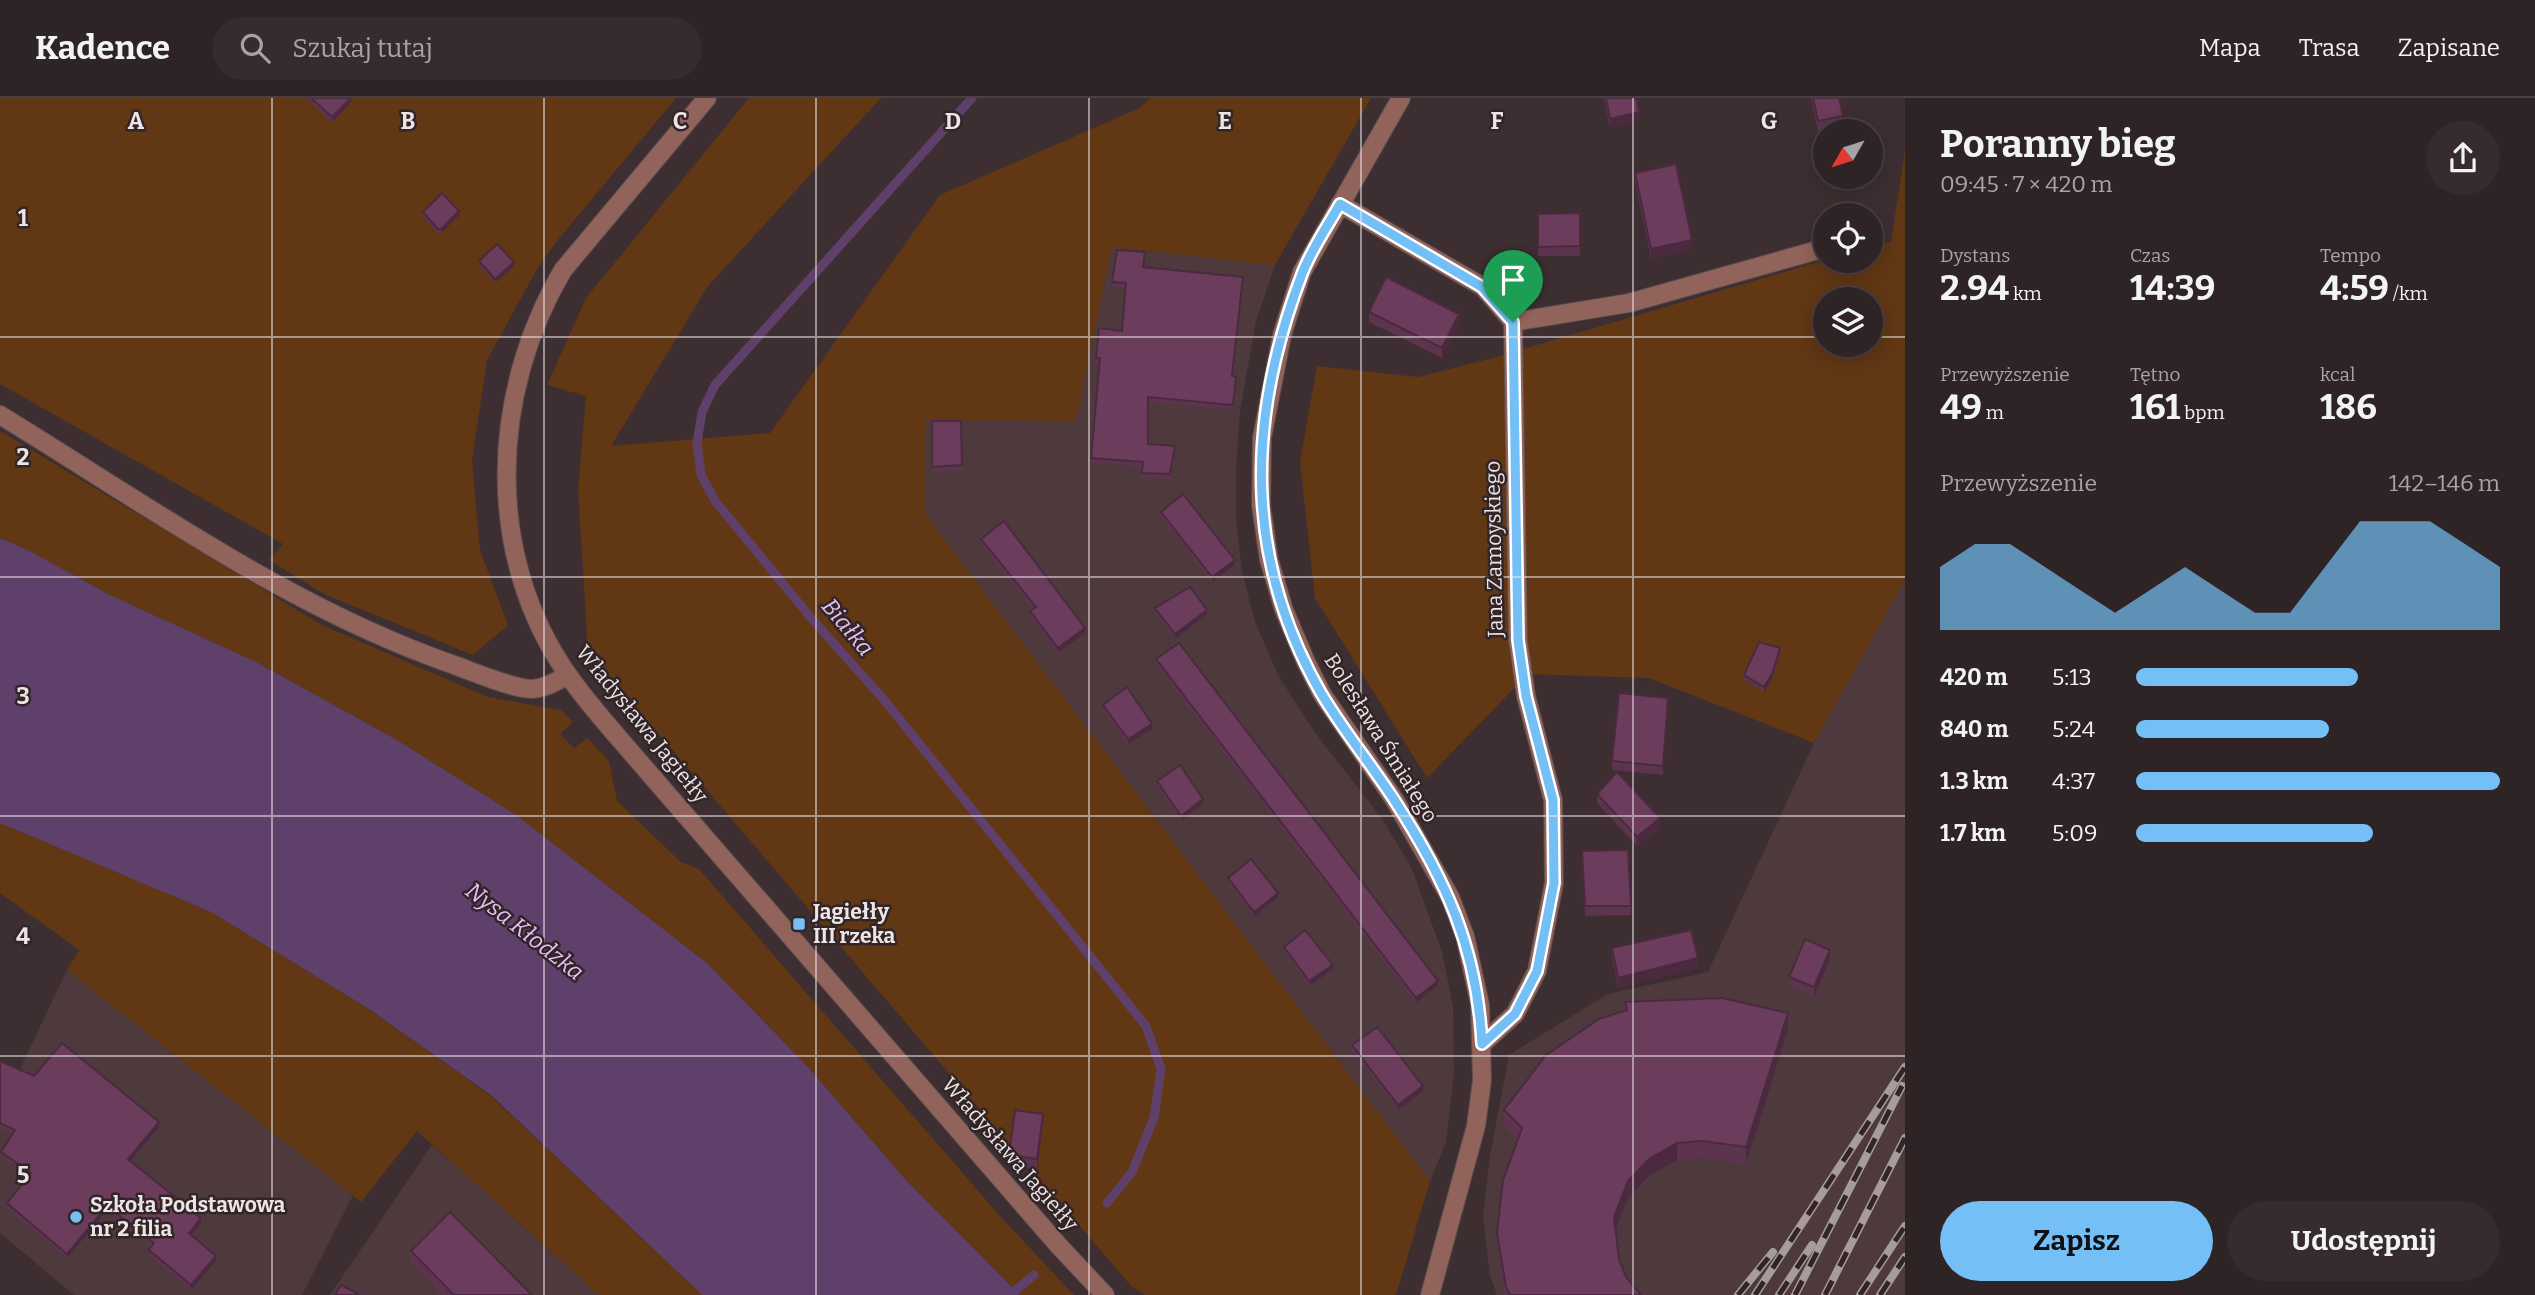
<!DOCTYPE html>
<html lang="pl">
<meta charset="utf-8">
<style>
:root{--surface:#2e2325;--page:#362b2d;--text:#f1f3f6;--muted:#a7a4a7;--line:#494042;--accent:#74c0f6}
body{margin:0;font-family:Bitter,serif;background:var(--page);color:var(--text);height:100vh;display:flex;flex-direction:column;font-size:26px;white-space:nowrap}
*{box-sizing:border-box;margin:0}
p{font-size:23px;color:var(--muted)}
.icon{flex:none;width:38px;height:38px;fill:none;stroke:currentColor;stroke-width:2;stroke-linecap:round;stroke-linejoin:round}
.map{position:relative;flex:1;overflow:hidden}
.side{display:flex;flex-direction:column;background:var(--surface);width:630px}
.side>*{flex:none}
.needle{width:46px;rotate:231deg}
.fabs{position:absolute;left:1813px;top:21px;display:grid;gap:14px}
.fabs a{display:grid;place-items:center;width:70px;height:70px;border-radius:50%;background:var(--surface);box-shadow:0 4px 18px #0003,0 0 0 2px var(--line);font-size:35px}
.pin{position:absolute;display:grid;place-items:center;width:60px;height:60px;color:#fff;margin:-72px -30px;border-radius:50% 50% 50% 0;rotate:-45deg;box-shadow:0 0 7px #0007}
.pin .icon{rotate:45deg}
.round{display:grid;place-items:center;flex:none;width:74px;height:74px;border-radius:37px;background:var(--page)}
.summary{display:flex;align-items:center;justify-content:space-between;height:119px;padding:0 35px}
h1{font-size:38px;font-weight:700;line-height:52px}
.metrics{display:grid;grid-template-columns:repeat(3,1fr);gap:10px;height:119px;padding:7px 35px}
.metrics div{display:grid;align-content:center}
.metrics b{font-size:35px;font-weight:700}
.metrics small{font-size:19px;font-weight:400}
.metrics p{font-size:19px}
.chart{height:196px;padding:14px 35px}
.chart p{display:flex;justify-content:space-between}
.chart svg{width:100%;height:126px;margin-top:7px;fill:var(--accent);opacity:.7}
.cta{display:flex;gap:14px;margin-top:auto;padding:14px 35px}
.cta a{flex:1;height:80px;border-radius:42px;background:var(--accent);color:#111;font-size:28px;font-weight:700;line-height:80px;text-align:center}
.cta a+a{background:var(--page);color:var(--text)}
ul{padding:0 35px;list-style:none;font-size:23px}
li{display:grid;grid-template-columns:112px 84px 1fr;align-items:center;height:52px}
li i{height:18px;border-radius:9px;background:var(--accent)}
header{display:flex;align-items:center;gap:42px;box-sizing:border-box;height:98px;padding:0 35px;background:var(--surface);border-bottom:2px solid var(--line)}
header strong{font-size:33px}
nav{display:flex;gap:38px;margin-inline-start:auto;font-size:24px}
.search{width:490px;height:63px;background:var(--page);display:flex;align-items:center;gap:18px;box-sizing:border-box;padding:0 24px;border-radius:38px;color:var(--muted);font-size:26px}
main{display:flex;flex:1;min-height:0}
.map>svg:first-child{display:block}
.built{fill:#4e3a3d}
.green{fill:#613714;fill-rule:evenodd}
.water{fill:#5f406b}
.lines{fill:none;stroke-linecap:round;stroke-linejoin:round}
.stream{stroke:#5f406b;stroke-width:9}
.minor-casing{stroke:#594c4e;stroke-width:20}
.minor{stroke:#92635a;stroke-width:18}
.rail-casing{stroke:#a79c9d;stroke-width:8}
.rail{stroke:#322527;stroke-width:5;stroke-dasharray:16;stroke-linecap:butt}
.wall{fill:#5c344e}
.shaded-wall{fill:#4b2a40}
.building{fill:#6b3c5b;stroke:#4b2a40;stroke-width:2}
.route-casing{stroke:#fff;stroke-width:14}
.route{stroke:#74c0f6;stroke-width:9}
.grid{fill:none;stroke:#ede4e5;stroke-width:2;stroke-opacity:0.55}
.poi-dot{fill:#74c0f6;stroke:#322527;stroke-width:2.5}
.labels{text-anchor:middle;stroke-width:5;stroke-linejoin:round;paint-order:stroke}
.street-label{font-size:21px;fill:#ede4e5;stroke:#322527}
.poi-label{font-size:21px;font-weight:bold;fill:#ede4e5;stroke:#322527;text-anchor:start}
.water-label{font-size:23px;font-style:italic;fill:#e6bff7;stroke:#322527}
.grid-label{font-size:23px;text-anchor:middle;font-weight:bold;fill:#ede4e5;stroke:#322527;stroke-width:5;stroke-linejoin:round;paint-order:stroke}
</style>
<header>
<strong>Kadence</strong>
<div class="search"><svg class="icon" aria-label="search" viewBox="0 0 24 24"><circle cx="10" cy="10" r="6"/><path d="M15 15l6 6"/></svg>Szukaj tutaj</div>
<nav><a>Mapa</a><a>Trasa</a><a>Zapisane</a></nav>
</header>
<main>
<div class="map">
<svg width="1905" height="1197" viewBox="0 0 1905 1197">
<rect width="100%" height="100%" fill="#3d2f31"/>
<g class="built">
<polygon points="1112,149 1275,167 1256,223 1240,313 1236,367 1236,423 1242,473 1255,524 1279,579 1316,636 1383,722 1412,771 1442,854 1453,909 1454,975 1446,1044 1430,1083 925,416 924,322 1076,323"/>
<polygon points="1905,482 1905,1197 1497,1197 1490,1177 1483,1119 1490,1058 1509,957 1608,896 1708,874 1814,645"/>
<polygon points="67,872 353,1097 302,1197 74,1197 0,1135 0,1013"/>
<polygon points="432,1047 599,1197 330,1197"/>
</g>
<g class="green">
<polygon points="0,0 676,0 557,143 537,171 487,262 472,363 480,452 508,527 473,557 324,496 269,462 283,446 0,286"/>
<polygon points="749,0 881,0 708,188 611,348 770,335 940,97 1140,10 1150,0 1371,0 1275,167 1112,149 1076,323 925,322 925,416 1430,1083 1396,1197 1145,1197 1131,1188 588,553 578,392 586,298 547,287 586,200"/>
<path d="M1905,53v429l-91,163 -165,-65 -121,-4 -101,104 -112,-180 -15,-136 17,-96 101,11 75,-19 332,-98 46,1v-14l20,-5zM1825,201h46v46h-46z"/>
<polygon points="0,333 322,527 488,599 561,612 573,624 560,636 574,650 587,640 609,663 617,703 681,764 699,771 999,1117 1074,1197 1020,1197 905,1081 809,970 707,865 515,717 397,642 258,565 108,496 30,453 0,440"/>
<polygon points="0,725 213,815 369,911 491,998 702,1197 599,1197 417,1033 361,1104 67,872 79,852 0,795"/>
</g>
<polygon class="water" points="0,440 30,453 108,496 258,565 397,642 516,717 707,865 809,970 905,1081 1020,1197 702,1197 492,998 369,911 213,815 0,725"/>
<g class="lines">
<g class="stream">
<polyline points="972,0 715,287 702,314 697,345 701,377 716,404 812,521 885,603 1146,928 1161,971 1154,1020 1132,1074 1107,1105"/>
<polyline points="1010,1197 1034,1177"/>
</g>
<g class="minor-casing">
<g id="minor">
<path d="M707,0l-144,172c-73,124 -79,285 5,405 20,29 45,56 68,83l423,488 46,49"/>
<polyline points="1401,0 1302,174 1282,237 1262,340 1261,407 1269,462 1284,512 1306,564 1322,596 1394,701 1450,799 1465,838 1480,907 1482,982 1476,1028 1430,1197"/>
<polyline points="1340,106 1483,189 1513,224 1629,205 1825,150"/>
<path d="M0,317c149,91 291,194 457,251 19,7 57,23 76,23 13,-1 24,-8 35,-14"/>
<polyline points="1482,946 1515,916 1537,873 1554,785 1553,702 1526,598 1518,542 1513,224"/>
</g>
</g>
<use href="#minor" class="minor"/>
<g class="rail-casing">
<g id="rail">
<polyline points="1738,1197 1773,1154"/>
<polyline points="1755,1197 1905,969"/>
<polyline points="1779,1197 1812,1147"/>
<polyline points="1795,1197 1902,988"/>
<polyline points="1825,1197 1905,1040"/>
<polyline points="1860,1197 1905,1128"/>
<polyline points="1880,1197 1905,1159"/>
</g>
</g>
<use href="#rail" class="rail"/>
</g>
<g class="wall">
<polygon points="306,0 349,0 350,6 332,24"/>
<polygon points="1604,0 1636,0 1639,23 1610,30"/>
<polygon points="1811,0 1839,0 1843,18 1843,28 1818,33"/>
<polygon points="1635,75 1692,152 1651,160 1635,84"/>
<polygon points="423,114 459,118 441,135 438,136 423,119"/>
<polygon points="1580,115 1580,158 1538,158 1538,116"/>
<polygon points="479,163 514,168 495,185 479,168"/>
<polygon points="1144,169 1243,184 1232,278 1236,278 1233,312 1148,304 1148,346 1175,353 1170,381 1142,380 1143,369 1091,365 1100,265 1096,265 1096,260 1122,233 1125,190 1112,189 1112,184"/>
<polygon points="1369,214 1459,225 1442,260 1369,224"/>
<polygon points="932,323 961,323 962,372 932,373"/>
<polygon points="1161,414 1235,467 1212,484 1161,418"/>
<polygon points="981,441 1085,535 1058,555 1030,518 1030,513 1033,511 981,446"/>
<polygon points="1155,510 1207,516 1175,541 1155,515"/>
<polygon points="1780,555 1772,581 1764,594 1744,582 1744,577"/>
<polygon points="1156,561 1438,887 1416,905 1156,566"/>
<polygon points="1103,607 1152,631 1128,646 1103,612"/>
<polygon points="1668,610 1663,677 1612,672 1612,663"/>
<polygon points="1157,683 1203,706 1181,723 1157,688"/>
<polygon points="1597,696 1660,730 1637,748 1597,705"/>
<polygon points="1582,762 1631,808 1631,817 1585,818"/>
<polygon points="1228,780 1278,799 1254,819 1228,785"/>
<polygon points="1284,849 1333,871 1309,888 1284,854"/>
<polygon points="1612,850 1698,870 1618,889 1612,860"/>
<polygon points="1830,861 1814,899 1789,888 1789,879"/>
<polygon points="1625,904 1788,932 1746,1066 1702,1060 1677,1062 1649,1078 1628,1100 1615,1132 1619,1161 1626,1179 1641,1197 1505,1197 1497,1152 1497,1135 1518,1042 1504,1029 1504,1012 1625,913"/>
<polygon points="1352,947 1423,993 1398,1012 1352,952"/>
<polygon points="0,963 34,978 159,1029 131,1063 201,1125 191,1137 216,1163 191,1192 149,1157 149,1152 152,1148 107,1113 67,1160 7,1110 7,1105 28,1078 1,1058 1,1054 12,1036 0,1030"/>
<polygon points="1043,1025 1037,1071 1009,1067 1009,1057"/>
<polygon points="411,1153 532,1197 441,1197 411,1166"/>
</g>
<g class="shaded-wall">
<polygon points="350,1 350,6 332,24 332,19"/>
<polygon points="1639,14 1639,23 1610,30 1610,21"/>
<polygon points="459,113 459,118 441,135 441,131"/>
<polygon points="1692,142 1692,152 1651,160 1651,151"/>
<polygon points="514,164 514,168 495,185 495,181"/>
<polygon points="1459,216 1459,225 1442,260 1442,250"/>
<polygon points="1235,462 1235,467 1212,484 1212,479"/>
<polygon points="1207,512 1207,516 1175,541 1175,536"/>
<polygon points="1085,530 1085,535 1058,555 1058,550"/>
<polygon points="1780,550 1780,555 1772,581 1764,594 1764,589"/>
<polygon points="1668,600 1668,610 1663,677 1663,668"/>
<polygon points="1152,626 1152,631 1128,646 1128,641"/>
<polygon points="1203,701 1203,706 1181,723 1181,718"/>
<polygon points="1660,720 1660,730 1637,748 1637,739"/>
<polygon points="1278,795 1278,799 1254,819 1254,814"/>
<polygon points="1830,852 1830,861 1814,899 1814,889"/>
<polygon points="1698,860 1698,870 1618,889 1618,880"/>
<polygon points="1333,867 1333,871 1309,888 1309,883"/>
<polygon points="1438,883 1438,887 1416,905 1416,900"/>
<polygon points="1788,915 1788,932 1746,1066 1746,1049"/>
<polygon points="1423,988 1423,993 1398,1012 1398,1007"/>
<polygon points="1043,1016 1043,1025 1037,1071 1037,1061"/>
<polygon points="159,1024 159,1029 128,1066 128,1061"/>
<polygon points="1677,1045 1677,1062 1649,1078 1628,1100 1614,1136 1614,1119 1628,1083 1649,1061"/>
<polygon points="107,1108 107,1113 67,1160 67,1156"/>
<polygon points="201,1120 201,1125 189,1140 189,1135"/>
<polygon points="216,1158 216,1163 191,1192 191,1187"/>
</g>
<g class="building">
<polygon points="311,0 349,0 350,1 332,19"/>
<polygon points="1606,0 1636,0 1639,14 1610,21"/>
<polygon points="1813,0 1839,0 1843,18 1818,23"/>
<polygon points="1676,66 1692,142 1651,151 1635,75"/>
<polygon points="442,95 459,113 441,131 438,131 423,114"/>
<polygon points="1580,115 1580,148 1538,149 1538,116"/>
<polygon points="497,146 514,164 495,181 479,163"/>
<polygon points="1117,152 1145,154 1143,169 1243,179 1232,278 1236,278 1233,307 1148,299 1148,346 1175,348 1170,376 1142,375 1143,364 1091,360 1100,260 1096,260 1099,230 1122,233 1126,185 1112,184"/>
<polygon points="1386,179 1459,216 1442,250 1369,214"/>
<polygon points="932,323 961,323 962,367 932,369"/>
<polygon points="1183,396 1235,462 1212,479 1161,414"/>
<polygon points="1004,423 1085,530 1058,550 1030,513 1036,509 981,441"/>
<polygon points="1190,489 1207,512 1175,536 1155,510"/>
<polygon points="1759,544 1780,550 1772,576 1764,589 1744,577"/>
<polygon points="1179,545 1438,883 1416,900 1156,561"/>
<polygon points="1127,589 1152,626 1128,641 1103,607"/>
<polygon points="1619,595 1668,600 1663,668 1612,663"/>
<polygon points="1180,667 1203,701 1181,718 1157,683"/>
<polygon points="1617,674 1660,720 1637,739 1597,696"/>
<polygon points="1628,752 1631,808 1585,808 1582,753"/>
<polygon points="1251,761 1278,795 1254,814 1228,780"/>
<polygon points="1305,832 1333,867 1309,883 1284,849"/>
<polygon points="1691,832 1698,860 1618,880 1612,850"/>
<polygon points="1805,841 1830,852 1814,889 1789,879"/>
<polygon points="1722,900 1788,915 1746,1049 1702,1043 1677,1045 1649,1061 1628,1083 1614,1119 1619,1161 1626,1179 1641,1197 1510,1197 1506,1189 1497,1135 1503,1082 1522,1030 1504,1012 1546,957 1599,921 1627,912 1625,904"/>
<polygon points="1377,929 1423,988 1398,1007 1352,947"/>
<polygon points="62,945 159,1024 128,1061 201,1120 189,1135 216,1158 191,1187 149,1152 154,1145 107,1108 67,1156 7,1105 31,1075 1,1054 15,1032 0,1025 0,963 34,978"/>
<polygon points="1015,1012 1043,1016 1037,1061 1009,1057"/>
<polygon points="450,1114 532,1197 454,1197 411,1153"/>
<polygon points="341,1187 360,1197 335,1197"/>
</g>
<g class="lines">
<g class="route-casing">
<path id="route" d="M1340,106l142,83 31,35 5,318 8,56 27,104 1,83 -17,88 -22,43 -33,30c-5,-97 -36,-164 -89,-246 -23,-35 -50,-68 -72,-105 -78,-136 -74,-275 -19,-419 9,-24 25,-47 38,-70z"/>
</g>
<use href="#route" class="route"/>
</g>
<path class="grid" d="M272,0v1197M544,0v1197M816,0v1197M1089,0v1197M1361,0v1197M1633,0v1197M0,239h1825M1871,239h34M0,479h1905M0,718h1905M0,958h1905"/>
<g class="poi-dot">
<rect x="792" y="819" width="14" height="14" rx="3.5"/>
<circle cx="76" cy="1119" r="7"/>
</g>
<g class="labels">
<g class="street-label">
<text transform="translate(1494 451) rotate(-91)" y="7">Jana Zamoyskiego</text>
<text transform="translate(642 626) rotate(51)" y="7">Władysława Jagiełły</text>
<text transform="translate(1381 640) rotate(58)" y="7">Bolesława Śmiałego</text>
<text transform="translate(1010 1056) rotate(49)" y="7">Władysława Jagiełły</text>
</g>
<g class="poi-label">
<text x="813" y="821">Jagiełły<tspan x="813" dy="24">III rzeka</tspan></text>
<text x="90" y="1114">Szkoła Podstawowa<tspan x="90" dy="24">nr 2 filia</tspan></text>
</g>
<g class="water-label">
<text transform="translate(848 529) rotate(50)" y="8">Białka</text>
<text transform="translate(525 833) rotate(38)" y="8">Nysa Kłodzka</text>
</g>
</g>
<g class="grid-label">
<text x="136" y="31">A</text>
<text x="408" y="31">B</text>
<text x="680" y="31">C</text>
<text x="953" y="31">D</text>
<text x="1225" y="31">E</text>
<text x="1497" y="31">F</text>
<text x="1769" y="31">G</text>
<text x="23" y="128">1</text>
<text x="23" y="367">2</text>
<text x="23" y="606">3</text>
<text x="23" y="846">4</text>
<text x="23" y="1085">5</text>
</g>
</svg>
<div class="fabs">
<a><svg class="needle" viewBox="-14 -14 28 28"><path d="M0-13l5 13h-10z" fill="#e53935"/><path d="M0 13l5-13h-10z" fill="#a7a4a7"/></svg></a>
<a><svg class="icon" aria-label="locate" viewBox="0 0 24 24"><circle cx="12" cy="12" r="6"/><path d="M12 2v4M12 18v4M2 12h4M18 12h4"/></svg></a>
<a><svg class="icon" aria-label="layers" viewBox="0 0 24 24"><path d="M12 4l9 5-9 5-9-5zM3 14l9 5 9-5"/></svg></a>
</div>
<div class="pin" style="left:1513px;top:224px;background:#1e9e55"><svg class="icon" aria-label="arrive" viewBox="0 0 24 24"><path d="M6 21V4h12l-3 4 3 4H6"/></svg></div>
</div>
<section class="side">
<div class="summary"><div><h1>Poranny bieg</h1><p>09:45 · 7 × 420 m</p></div><a class="round"><svg class="icon" aria-label="share" viewBox="0 0 24 24"><path d="M12 15V3M7 8l5-5 5 5M5 13v7h14v-7"/></svg></a></div>
<div class="metrics">
<div><p>Dystans</p><b>2.94<small> km</small></b></div>
<div><p>Czas</p><b>14:39</b></div>
<div><p>Tempo</p><b>4:59<small> /km</small></b></div>
</div>
<div class="metrics">
<div><p>Przewyższenie</p><b>49<small> m</small></b></div>
<div><p>Tętno</p><b>161<small> bpm</small></b></div>
<div><p>kcal</p><b>186</b></div>
</div>
<div class="chart"><p><span>Przewyższenie</span>142–146 m</p>
<svg viewBox="0 0 160 44" preserveAspectRatio="none"><path d="M0 44V22L10 14L20 14L30 22L40 30L50 38L60 30L70 22L80 30L90 38L100 38L110 22L120 6L130 6L140 6L150 14L160 22V44z"/></svg>
</div>
<ul>
<li><b>420 m</b>5:13<i style="width:61%"></i></li>
<li><b>840 m</b>5:24<i style="width:53%"></i></li>
<li><b>1.3 km</b>4:37<i style="width:100%"></i></li>
<li><b>1.7 km</b>5:09<i style="width:65%"></i></li>
</ul>
<div class="cta"><a>Zapisz</a><a>Udostępnij</a></div>
</section>
</main>
